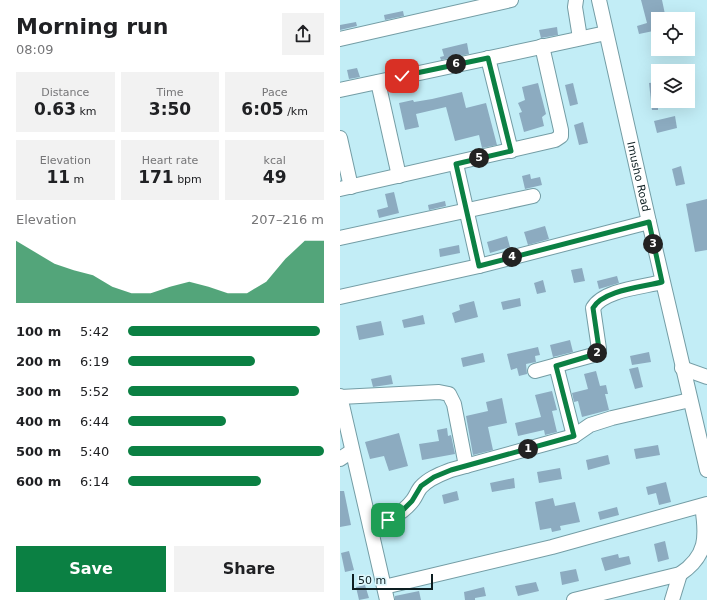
<!DOCTYPE html>
<meta charset="utf-8">
<style>
:root{--surface:#fff;--page:#f2f2f2;--text:#202124;--muted:#757577;--accent:#0b8043}
body{margin:0;font-family:"DejaVu Sans",sans-serif;background:var(--page);color:var(--text);height:100vh;display:flex;flex-direction:column;font-size:15px;white-space:nowrap}
*{box-sizing:border-box;margin:0}
p{font-size:13px;color:var(--muted)}
.icon{flex:none;width:22px;height:22px;fill:none;stroke:currentColor;stroke-width:2;stroke-linecap:round;stroke-linejoin:round}
.map{position:relative;flex:1;overflow:hidden}
.details{display:flex;flex-direction:column;background:var(--surface);width:340px}
.details>*{flex:none}
.buttons{position:absolute;left:311px;top:12px;display:grid;gap:8px}
.buttons a{display:grid;place-items:center;width:44px;height:44px;border-radius:0px;background:var(--surface);box-shadow:0 4px 16px #0002;font-size:20px}
.scale{position:absolute;left:12px;bottom:10px;width:81px;box-sizing:border-box;padding-left:4px;border:2px solid #0d1e21;border-top:0;font-size:11px;line-height:14px;white-space:nowrap;color:#0d1e21;-webkit-text-stroke:3px #def7fc;paint-order:stroke}
.pin{position:absolute;display:grid;place-items:center;width:34px;height:34px;color:#fff;margin:-17px;border-radius:8px;box-shadow:0 2px 6px #0006}
.km{position:absolute;width:20px;height:20px;margin:-10px;border-radius:50%;background:#222;color:#fff;font-size:11px;line-height:20px;text-align:center}
.round{display:grid;place-items:center;flex:none;width:42px;height:42px;border-radius:0px;background:var(--page)}
.summary{display:flex;align-items:center;justify-content:space-between;height:68px;padding:0 16px}
h1{font-size:22px;font-weight:600;line-height:30px}
.stats{display:grid;grid-template-columns:repeat(3,1fr);gap:6px;height:68px;padding:4px 16px}
.stats div{display:grid;align-content:center;border-radius:0px;background:var(--page);text-align:center}
.stats b{font-size:17px;font-weight:600}
.stats small{font-size:11px;font-weight:400}
.stats p{font-size:11px}
.chart{height:112px;padding:8px 16px}
.chart p{display:flex;justify-content:space-between}
.chart svg{width:100%;height:72px;margin-top:4px;fill:var(--accent);opacity:.7}
.button{display:flex;gap:8px;margin-top:auto;padding:8px 16px}
.button a{flex:1;height:46px;border-radius:0px;background:var(--accent);color:#fff;font-size:16px;font-weight:600;line-height:46px;text-align:center}
.button a+a{background:var(--page);color:var(--text)}
ul{padding:0 16px;list-style:none;font-size:13px}
li{display:grid;grid-template-columns:64px 48px 1fr;align-items:center;height:30px}
li i{height:10px;border-radius:5px;background:var(--accent)}
main{display:flex;flex:1;min-height:0}
.map>svg:first-child{display:block}
.building{fill:#8cabc0}
.lines{fill:none;stroke-linecap:round;stroke-linejoin:round}
.minor-casing{stroke:#749da5;stroke-width:16}
.minor{stroke:#fff;stroke-width:14}
.route-casing{stroke:#fff;stroke-width:8}
.route{stroke:#0b8043;stroke-width:5}
.labels{text-anchor:middle;stroke-width:3.5;stroke-linejoin:round;paint-order:stroke}
.street-label{font-size:11px;fill:#0d1e21;stroke:#def7fc}
</style>
<main>
<section class="details">
<div class="summary"><div><h1>Morning run</h1><p>08:09</p></div><a class="round"><svg class="icon" aria-label="share" viewBox="0 0 24 24"><path d="M12 15V3M7 8l5-5 5 5M5 13v7h14v-7"/></svg></a></div>
<div class="stats">
<div><p>Distance</p><b>0.63<small> km</small></b></div>
<div><p>Time</p><b>3:50</b></div>
<div><p>Pace</p><b>6:05<small> /km</small></b></div>
</div>
<div class="stats">
<div><p>Elevation</p><b>11<small> m</small></b></div>
<div><p>Heart rate</p><b>171<small> bpm</small></b></div>
<div><p>kcal</p><b>49</b></div>
</div>
<div class="chart"><p><span>Elevation</span>207–216 m</p>
<svg viewBox="0 0 160 44" preserveAspectRatio="none"><path d="M0 44V6L10 13L20 20L30 24L40 27L50 34L60 38L70 38L80 34L90 31L100 34L110 38L120 38L130 31L140 17L150 6L160 6V44z"/></svg>
</div>
<ul>
<li><b>100 m</b>5:42<i style="width:98%"></i></li>
<li><b>200 m</b>6:19<i style="width:65%"></i></li>
<li><b>300 m</b>5:52<i style="width:87%"></i></li>
<li><b>400 m</b>6:44<i style="width:50%"></i></li>
<li><b>500 m</b>5:40<i style="width:100%"></i></li>
<li><b>600 m</b>6:14<i style="width:68%"></i></li>
</ul>
<div class="button"><a>Save</a><a>Share</a></div>
</section>
<div class="map">
<svg width="367" height="600" viewBox="0 0 367 600">
<rect width="100%" height="100%" fill="#c2edf6"/>
<g class="building">
<polygon points="301,0 322,0 326,19 318,19 318,30 299,34 297,26 307,23"/>
<polygon points="63,11 64,16 45,20 44,15"/>
<polygon points="16,22 17,26 0,30 0,25"/>
<polygon points="217,27 218,35 201,38 199,30"/>
<polygon points="127,43 129,54 101,60 100,57 104,56 102,49"/>
<polygon points="17,68 20,77 9,79 7,70"/>
<polygon points="318,82 318,110 312,110 309,83"/>
<polygon points="198,83 206,114 202,117 204,126 184,132 179,113 182,112 178,103 185,100 182,87"/>
<polygon points="233,83 238,104 230,106 225,85"/>
<polygon points="122,92 126,108 146,103 157,145 142,148 139,135 115,141 106,107 76,114 79,127 65,130 59,103 73,100 74,102 92,99"/>
<polygon points="335,116 337,128 317,133 314,121"/>
<polygon points="243,122 248,143 239,145 234,125"/>
<polygon points="341,166 345,184 336,186 332,169"/>
<polygon points="190,174 191,179 200,177 202,185 185,189 182,176"/>
<polygon points="54,192 59,213 39,218 37,210 48,207 45,194"/>
<polygon points="367,199 367,250 355,252 346,204"/>
<polygon points="105,201 106,206 89,210 88,205"/>
<polygon points="205,226 209,239 188,245 184,232"/>
<polygon points="167,236 170,247 150,253 147,242"/>
<polygon points="119,245 120,253 100,257 99,249"/>
<polygon points="242,268 245,281 234,283 231,270"/>
<polygon points="277,276 279,283 259,289 257,281"/>
<polygon points="203,280 206,292 197,294 194,283"/>
<polygon points="180,298 181,306 163,310 161,302"/>
<polygon points="134,301 138,317 115,323 112,313 120,310 119,305"/>
<polygon points="83,315 85,324 64,328 62,320"/>
<polygon points="41,321 44,335 19,340 16,326"/>
<polygon points="230,340 233,352 213,357 210,345"/>
<polygon points="198,347 200,355 195,356 196,362 186,364 187,374 179,376 177,368 171,370 167,354"/>
<polygon points="309,352 311,362 292,365 290,356"/>
<polygon points="143,353 145,362 123,367 121,358"/>
<polygon points="298,367 303,387 295,389 289,369"/>
<polygon points="256,371 260,386 266,385 268,394 265,394 269,410 242,417 238,401 234,402 232,393 248,389 244,374"/>
<polygon points="51,375 53,384 33,387 31,379"/>
<polygon points="212,391 217,410 212,411 217,432 205,435 204,430 178,436 175,423 201,417 195,395"/>
<polygon points="162,398 167,423 148,427 153,450 133,455 126,416 148,411 146,402"/>
<polygon points="107,428 108,436 111,435 115,454 82,460 79,444 99,441 97,430"/>
<polygon points="59,433 68,466 49,471 44,456 30,459 25,442"/>
<polygon points="318,445 320,455 296,459 294,449"/>
<polygon points="268,455 270,464 248,470 246,460"/>
<polygon points="220,468 222,479 199,483 197,472"/>
<polygon points="174,478 175,488 152,492 150,483"/>
<polygon points="326,482 331,502 319,505 316,493 308,495 306,487"/>
<polygon points="0,491 4,491 11,525 0,527"/>
<polygon points="117,491 119,500 104,504 102,495"/>
<polygon points="213,498 215,506 235,502 240,522 220,526 221,530 212,532 211,528 200,530 195,502"/>
<polygon points="277,507 279,515 260,520 258,512"/>
<polygon points="325,541 329,559 318,562 314,544"/>
<polygon points="9,551 14,570 5,572 1,553"/>
<polygon points="278,554 279,558 289,556 291,564 265,571 261,558"/>
<polygon points="236,569 239,581 222,585 220,572"/>
<polygon points="196,582 199,591 178,596 175,586"/>
<polygon points="25,585 29,598 19,600 16,587"/>
<polygon points="144,587 146,596 135,598 135,600 125,600 124,592"/>
<polygon points="79,591 81,600 55,600 55,596"/>
</g>
<g class="lines">
<g class="minor-casing">
<g id="minor">
<polyline points="236,0 235,7 240,38"/>
<path id="s1" d="M259,0l50,222 58,248"/>
<polyline points="0,39 171,0"/>
<polyline points="148,58 171,151"/>
<polyline points="38,82 59,176"/>
<polyline points="0,90 266,33"/>
<polyline points="0,138 11,187"/>
<polyline points="116,164 139,266"/>
<polyline points="0,189 215,140 221,136 221,130 202,46"/>
<polyline points="0,238 193,196"/>
<polyline points="0,297 139,266 309,222"/>
<polyline points="216,365 234,436"/>
<polyline points="342,368 367,377"/>
<path d="M195,371l62,-17 2,-5 -6,-41c10,-18 50,-21 69,-26"/>
<polyline points="0,396 47,600"/>
<polyline points="0,397 99,392 109,394 114,404 126,466"/>
<polyline points="0,459 12,451"/>
<path d="M30,525c17,-5 32,-10 43,-25 3,-4 5,-10 8,-13 8,-9 20,-13 30,-17l123,-34 16,-11 22,-7 78,-18"/>
<polyline points="44,587 212,547 367,504"/>
<path d="M234,600l106,-26c27,-18 27,-37 22,-68"/>
<polyline points="332,600 340,574"/>
</g>
</g>
<use href="#minor" class="minor"/>
</g>
<g class="lines">
<g class="route-casing">
<path id="route" d="M48,520l13,-8 11,-11 9,-15 13,-9 17,-7 123,-34 -18,-70 40,-12 3,-5 -6,-41c10,-18 50,-21 69,-26l-13,-60 -170,44 -23,-102 55,-13 -23,-93 -86,18"/>
</g>
<use href="#route" class="route"/>
</g>
<g class="labels">
<g class="street-label">
<text dy="4" stroke="none"><textPath href="#s1" startOffset="181">Imusho Road</textPath></text>
</g>
</g>
</svg>
<div class="buttons">
<a><svg class="icon" aria-label="locate" viewBox="0 0 24 24"><circle cx="12" cy="12" r="6"/><path d="M12 2v4M12 18v4M2 12h4M18 12h4"/></svg></a>
<a><svg class="icon" aria-label="layers" viewBox="0 0 24 24"><path d="M12 4l9 5-9 5-9-5zM3 14l9 5 9-5"/></svg></a>
</div>
<div class="scale">50 m</div>
<div class="pin" style="left:48px;top:520px;background:#1e9e55"><svg class="icon" aria-label="arrive" viewBox="0 0 24 24"><path d="M6 21V4h12l-3 4 3 4H6"/></svg></div>
<div class="pin" style="left:62px;top:76px;background:#d93025"><svg class="icon" aria-label="check" viewBox="0 0 24 24"><path d="M5 12l5 5 9-10"/></svg></div>
<b class="km" style="left:188px;top:449px">1</b>
<b class="km" style="left:257px;top:353px">2</b>
<b class="km" style="left:313px;top:244px">3</b>
<b class="km" style="left:172px;top:257px">4</b>
<b class="km" style="left:139px;top:158px">5</b>
<b class="km" style="left:116px;top:64px">6</b>
</div>
</main>
